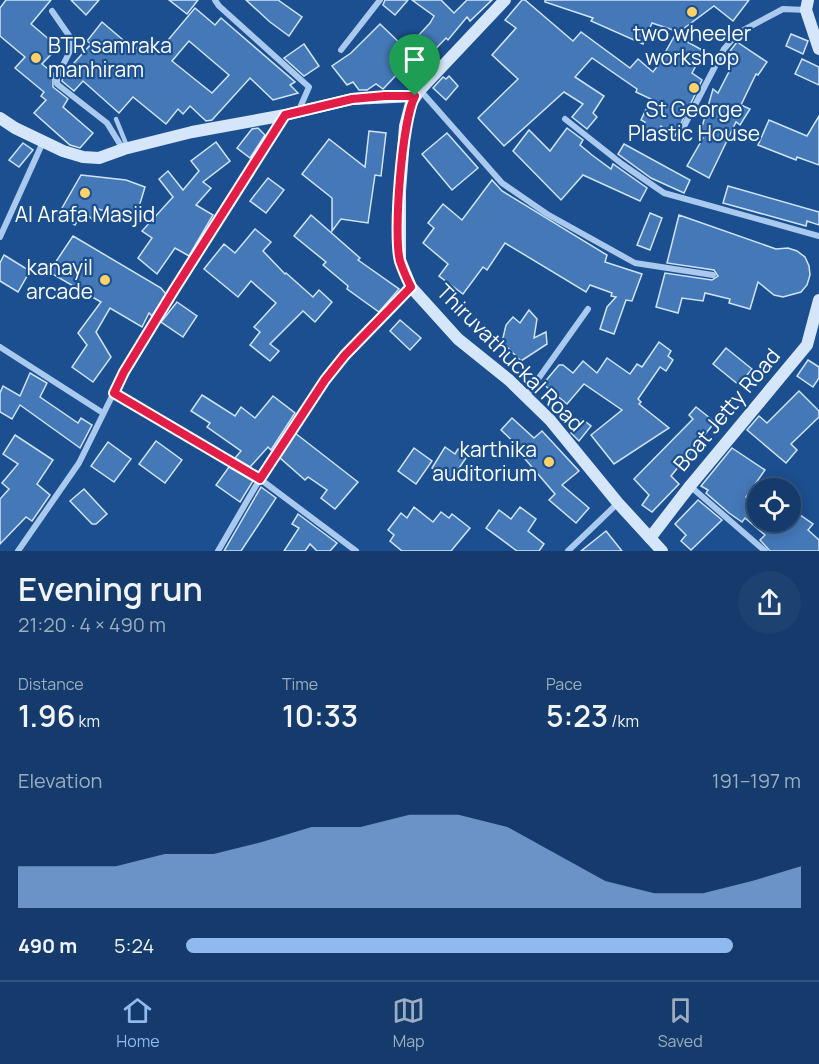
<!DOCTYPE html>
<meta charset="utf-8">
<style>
:root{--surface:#143b6b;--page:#1d4271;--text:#f1f3f6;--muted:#9dadc1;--line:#33557e;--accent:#90b9f0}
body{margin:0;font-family:Manrope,sans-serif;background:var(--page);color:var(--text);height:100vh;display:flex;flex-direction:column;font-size:22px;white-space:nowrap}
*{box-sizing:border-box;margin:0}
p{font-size:20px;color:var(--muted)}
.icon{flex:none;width:33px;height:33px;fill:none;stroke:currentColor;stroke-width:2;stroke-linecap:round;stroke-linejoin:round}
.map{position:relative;height:551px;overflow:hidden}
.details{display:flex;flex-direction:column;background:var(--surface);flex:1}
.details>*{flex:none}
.tools{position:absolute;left:747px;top:478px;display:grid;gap:12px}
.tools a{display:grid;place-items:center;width:54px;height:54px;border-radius:50%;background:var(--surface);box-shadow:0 3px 15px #0003,0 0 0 2px var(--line);font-size:30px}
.pin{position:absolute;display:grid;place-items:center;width:51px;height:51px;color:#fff;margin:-62px -26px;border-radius:50% 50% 50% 0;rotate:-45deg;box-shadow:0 0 6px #0007}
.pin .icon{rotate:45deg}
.round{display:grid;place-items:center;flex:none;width:63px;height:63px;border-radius:32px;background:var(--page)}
.summary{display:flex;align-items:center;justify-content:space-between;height:102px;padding:0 18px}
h1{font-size:33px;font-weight:600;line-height:45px}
.figures{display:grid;grid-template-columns:repeat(3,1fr);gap:9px;height:102px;padding:6px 18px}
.figures div{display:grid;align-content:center}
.figures b{font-size:30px;font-weight:600}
.figures small{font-size:16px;font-weight:400}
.figures p{font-size:16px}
.chart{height:168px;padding:12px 18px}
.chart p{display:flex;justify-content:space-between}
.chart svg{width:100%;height:108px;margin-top:6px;fill:var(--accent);opacity:.7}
ul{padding:0 18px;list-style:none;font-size:20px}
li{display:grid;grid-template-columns:96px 72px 1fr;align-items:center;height:45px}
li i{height:15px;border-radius:8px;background:var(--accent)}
.tab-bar{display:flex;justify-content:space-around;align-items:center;height:84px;border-top:2px solid var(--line);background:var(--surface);font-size:16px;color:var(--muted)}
.tab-bar a{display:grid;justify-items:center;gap:3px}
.tab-bar .current{color:var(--accent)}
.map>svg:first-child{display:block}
.building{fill:#4478b7;stroke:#cfe3fa;stroke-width:1.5;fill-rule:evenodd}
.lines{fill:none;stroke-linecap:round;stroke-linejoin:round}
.lane{stroke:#a9c9ee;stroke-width:4.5}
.street{stroke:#a9c9ee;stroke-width:6}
.secondary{stroke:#d6e6fa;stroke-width:12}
.route-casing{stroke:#fff;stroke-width:12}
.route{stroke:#e11d48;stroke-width:8}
.poi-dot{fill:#ffd166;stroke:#1b4f8f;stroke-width:2}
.labels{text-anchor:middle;stroke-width:4.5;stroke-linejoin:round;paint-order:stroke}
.poi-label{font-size:21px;fill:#fff;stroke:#1b4f8f}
.street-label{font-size:21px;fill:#fff;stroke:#1b4f8f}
</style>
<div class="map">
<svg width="819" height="551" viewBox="0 0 819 551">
<rect width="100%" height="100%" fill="#1b4f8f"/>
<g class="building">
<polygon points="6,0 51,0 31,24 58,47 42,64 53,73 53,87 68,99 63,107 93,133 80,148 70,145 34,113 46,100 41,96 44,92 15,68 25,57 0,36 0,8"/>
<polygon points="71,0 99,0 86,15"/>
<polygon points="169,0 198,0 187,14"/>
<polygon points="246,0 278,0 302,17 289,36 270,22"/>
<polygon points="385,0 408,0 395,15 383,5"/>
<polygon points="412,0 441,0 454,13 467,0 492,0 470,21 467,17 448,40 446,38 423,62 430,67 420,78 405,66 383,89 376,84 367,90 359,90 353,82 347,85 332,66 351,53 380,24 406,49 430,23 434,16"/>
<polygon points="522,0 525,0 573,41 581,32 630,68 638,59 653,72 668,52 666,51 675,35 704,51 692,73 702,80 675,136 661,126 656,136 642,129 645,122 641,120 651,99 636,92 637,89 592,58 575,77 604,96 593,113 597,117 587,129 572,117 583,104 564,92 504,146 478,118 518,79 492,55 516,28 505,20"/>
<polygon points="545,0 749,0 733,21 714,6 679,32 652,23 643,44 591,21 593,18 545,2"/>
<path d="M195,8l20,17 6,-7 74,64 -5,3 8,8 -25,7 -23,-22 -38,42 -6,1 -16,-15 -7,8 -5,-5 -12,15 -33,-27 -14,16 -36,-32 -9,10 -12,-10 3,-8 26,-29 -4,-3 15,-19 33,28 9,-10 14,12zM189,41l40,34 -17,18 -40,-32z"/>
<polygon points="791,34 808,41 803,54 786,46"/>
<polygon points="737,42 767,62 758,75 756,74 741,105 750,109 740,125 736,122 709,178 687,166 703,138 699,137 713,89 718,93 735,60 727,55"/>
<polygon points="304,44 319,66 304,76 284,58"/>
<polygon points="802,59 819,67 819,85 795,74"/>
<polygon points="449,76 458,86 446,100 433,88 443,77 446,79"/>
<polygon points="819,116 819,165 797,157 796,160 758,145 769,120 807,136"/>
<polygon points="258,128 265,135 250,158 237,148 252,129"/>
<polygon points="567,128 583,140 580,145 592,155 611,169 613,164 647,188 640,201 583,175 561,200 513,151 529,130 550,151"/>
<polygon points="369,131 386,133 381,176 375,175 368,223 341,219 332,231 332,198 302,174 329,139 365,167"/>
<polygon points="447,133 478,168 452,190 422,154"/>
<polygon points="216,142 230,161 203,182 211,188 196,205 213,215 189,256 175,248 157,274 138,258 152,238 142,231 173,197 159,179 168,171 183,190 199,171 191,161"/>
<polygon points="23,143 33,150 19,167 9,160"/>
<polygon points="624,144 690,180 684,193 651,178 618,154"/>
<polygon points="81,175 126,180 145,187 135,220 98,209 93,220 83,211 75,225 58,215"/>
<polygon points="268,178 284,190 266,213 250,201"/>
<polygon points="492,180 502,191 607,255 605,262 642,274 632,301 626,300 614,334 600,329 607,307 616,297 611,296 612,293 590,285 586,292 505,243 487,270 483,267 463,294 439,276 448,264 423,243 434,228 428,223 443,204 462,220"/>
<polygon points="728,186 819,212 819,225 807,221 806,226 723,203"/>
<polygon points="650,213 662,218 650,250 637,245"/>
<polygon points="311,215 360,258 358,260 399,289 379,312 347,289 348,286 323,265 326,262 294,236"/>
<polygon points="679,215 776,249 788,248 797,251 805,257 809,266 810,275 807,285 801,292 783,297 774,295 758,282 750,309 729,303 730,299 705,293 703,301 682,298 678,313 656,307 665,273 712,280 718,276 714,270 667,263"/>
<polygon points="255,229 271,242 263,251 285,274 286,273 313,297 319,290 332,302 315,322 303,311 270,344 279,351 270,361 250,345 260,332 254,327 276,303 251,281 238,297 204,269 224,244 235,253"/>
<polygon points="73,236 161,288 166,294 152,316 149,313 142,327 110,308 96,332 111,357 93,382 72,367 87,345 78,333 101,302 49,272"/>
<polygon points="4,255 30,271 18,292 0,281 0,263"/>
<polygon points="177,302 197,316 183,337 161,322"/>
<polygon points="529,310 537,319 534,338 546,332 547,344 521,361 502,342 506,325 513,317 520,323"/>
<polygon points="400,320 421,338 410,350 390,331"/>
<polygon points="659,342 671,351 668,356 673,360 666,371 660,367 638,399 641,402 639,404 669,428 614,464 591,435 622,410 584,384 567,404 543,384 559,365 563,365 573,373 583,361 597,373 607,358 630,374 637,364 642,367"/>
<polygon points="726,348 752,369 739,385 713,364"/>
<polygon points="808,360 819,367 819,378 813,387 797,376"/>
<polygon points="30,373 47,383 40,397 78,423 81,418 92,425 80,448 20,405 12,419 0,412 0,393 3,386 20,396"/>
<polygon points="799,391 819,411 819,417 791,444 797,450 786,463 747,430 759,416 767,423"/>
<polygon points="202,395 235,416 241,407 255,418 273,396 295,413 271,450 268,447 250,467 235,458 241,451 207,427 210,423 191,411"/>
<polygon points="696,407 715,422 671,476 679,484 652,512 642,505 649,495 634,479 693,419 689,415"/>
<polygon points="512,418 534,438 542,431 579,471 562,485 589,508 576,523 549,500 555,494 519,452 522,450 501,430"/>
<polygon points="582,419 591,426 579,441 571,433"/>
<polygon points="295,433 358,482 335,509 321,498 327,490 308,477 305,480 279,457"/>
<polygon points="15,435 53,460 37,484 50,495 32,521 26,517 0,544 0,499 9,489 2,483 18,464 3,454"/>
<polygon points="156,441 182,460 165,483 139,464"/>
<polygon points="108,442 131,459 114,482 91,466"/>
<polygon points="445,447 455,454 458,449 468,455 451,480 432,468"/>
<polygon points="414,448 432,461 416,484 398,471"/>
<polygon points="732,448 765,470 746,497 758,505 758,522 790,522 790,508 813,524 808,530 819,540 819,551 770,551 760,540 765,535 745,518 742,522 729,513 706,493 708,490 701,486"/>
<polygon points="229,467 253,481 240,502 216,485"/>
<polygon points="261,487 276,498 241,551 224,551"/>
<polygon points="84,489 107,514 96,524 92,524 70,501"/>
<polygon points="698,500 722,520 691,550 681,541 686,535 675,524"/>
<polygon points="414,507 433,522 441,512 449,518 452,514 470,528 451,551 402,551 390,541 394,535 388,530 401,513 407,518"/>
<polygon points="520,507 536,519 528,531 544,544 539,551 517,551 486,528 499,510 511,519"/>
<polygon points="298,514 337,543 330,551 317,551 310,544 305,551 284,551 299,528 292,524"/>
<polygon points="606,531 622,551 581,551"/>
</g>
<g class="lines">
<polyline class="lane" points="116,119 127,146"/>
<g class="street">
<polyline points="215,0 219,6 309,87 299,110"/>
<polyline points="52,11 70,37 73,45 57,77 57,84 107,123 123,149"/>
<polyline points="341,50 380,0"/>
<polyline points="420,90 502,183 547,214 635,263 713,275"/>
<polyline points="565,119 622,164 664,193 819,236"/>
<polyline points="680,134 724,49 738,33 783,9 806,10"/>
<polyline points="0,237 43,142"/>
<polyline points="0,347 103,413"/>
<polyline points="114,393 260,479 356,551"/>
<polyline points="526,396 588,309"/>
<polyline points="690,486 765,551"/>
<polyline points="18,551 79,463 124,372 246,173 283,117"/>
<path d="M218,551c34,-58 67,-119 108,-172 25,-33 56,-62 85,-92"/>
<polyline points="568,551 618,503"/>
</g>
<g class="secondary">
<polyline points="505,0 420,90 411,103 405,126 400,191 400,260 411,287 458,339 509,380 550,420 618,503 662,551"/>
<polyline points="808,0 806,10 819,49"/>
<polyline points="0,118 15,128 63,151 83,157 99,158 124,149 192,132 285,115 352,99 415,96"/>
<polyline points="650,538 690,486 807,345 819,300"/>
</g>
</g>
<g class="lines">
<g class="route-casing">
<path id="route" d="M385,96h30c-13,24 -22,139 -15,165 3,9 7,18 11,26l-66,68 -20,25 -65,99 -146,-86 10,-21 50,-82 111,-175 67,-16z"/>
</g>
<use href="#route" class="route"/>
</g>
<g class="poi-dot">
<circle cx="692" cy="12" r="6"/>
<circle cx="36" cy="58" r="6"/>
<circle cx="694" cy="88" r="6"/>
<circle cx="85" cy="193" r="6"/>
<circle cx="105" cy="280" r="6"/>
<circle cx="549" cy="462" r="6"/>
</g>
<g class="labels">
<g class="poi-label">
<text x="692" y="41">two wheeler<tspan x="692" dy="24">workshop</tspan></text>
<text x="48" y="53" text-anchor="start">BTR samraka<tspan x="48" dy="24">manhiram</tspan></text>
<text x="694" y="117">St George<tspan x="694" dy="24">Plastic House</tspan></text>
<text x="85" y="222">AI Arafa Masjid</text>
<text x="93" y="275" text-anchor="end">kanayil<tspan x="93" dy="24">arcade</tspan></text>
<text x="537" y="457" text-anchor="end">karthika<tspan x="537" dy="24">auditorium</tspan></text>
</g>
<g class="street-label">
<text transform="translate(510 358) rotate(45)" y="7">Thiruvathuckal Road</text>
<text transform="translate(727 410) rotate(-50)" y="7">Boat Jetty Road</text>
</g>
</g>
</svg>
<div class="tools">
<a><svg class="icon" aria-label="locate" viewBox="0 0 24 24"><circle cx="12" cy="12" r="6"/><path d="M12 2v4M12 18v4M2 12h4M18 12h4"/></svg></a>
</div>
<div class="pin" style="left:415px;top:96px;background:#1e9e55"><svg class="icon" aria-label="arrive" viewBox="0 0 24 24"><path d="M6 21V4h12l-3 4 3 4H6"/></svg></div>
</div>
<section class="details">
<div class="summary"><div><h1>Evening run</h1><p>21:20 · 4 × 490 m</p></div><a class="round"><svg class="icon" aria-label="share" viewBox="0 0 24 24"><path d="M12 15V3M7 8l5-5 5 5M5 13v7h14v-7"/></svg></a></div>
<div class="figures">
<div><p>Distance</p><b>1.96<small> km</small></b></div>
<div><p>Time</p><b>10:33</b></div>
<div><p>Pace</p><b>5:23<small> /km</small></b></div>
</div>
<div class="chart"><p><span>Elevation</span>191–197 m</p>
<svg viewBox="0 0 160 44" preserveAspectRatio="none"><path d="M0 44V27L10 27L20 27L30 22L40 22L50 17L60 11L70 11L80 6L90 6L100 11L110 22L120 33L130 38L140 38L150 33L160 27V44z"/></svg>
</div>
<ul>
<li><b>490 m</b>5:24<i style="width:89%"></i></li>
</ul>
</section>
<nav class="tab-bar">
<a class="current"><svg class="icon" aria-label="home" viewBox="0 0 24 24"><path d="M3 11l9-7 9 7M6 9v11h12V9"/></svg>Home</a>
<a><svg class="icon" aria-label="map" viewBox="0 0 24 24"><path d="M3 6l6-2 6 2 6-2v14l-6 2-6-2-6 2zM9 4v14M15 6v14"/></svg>Map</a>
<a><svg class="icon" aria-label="saved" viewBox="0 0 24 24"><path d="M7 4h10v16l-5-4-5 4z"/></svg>Saved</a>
</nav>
